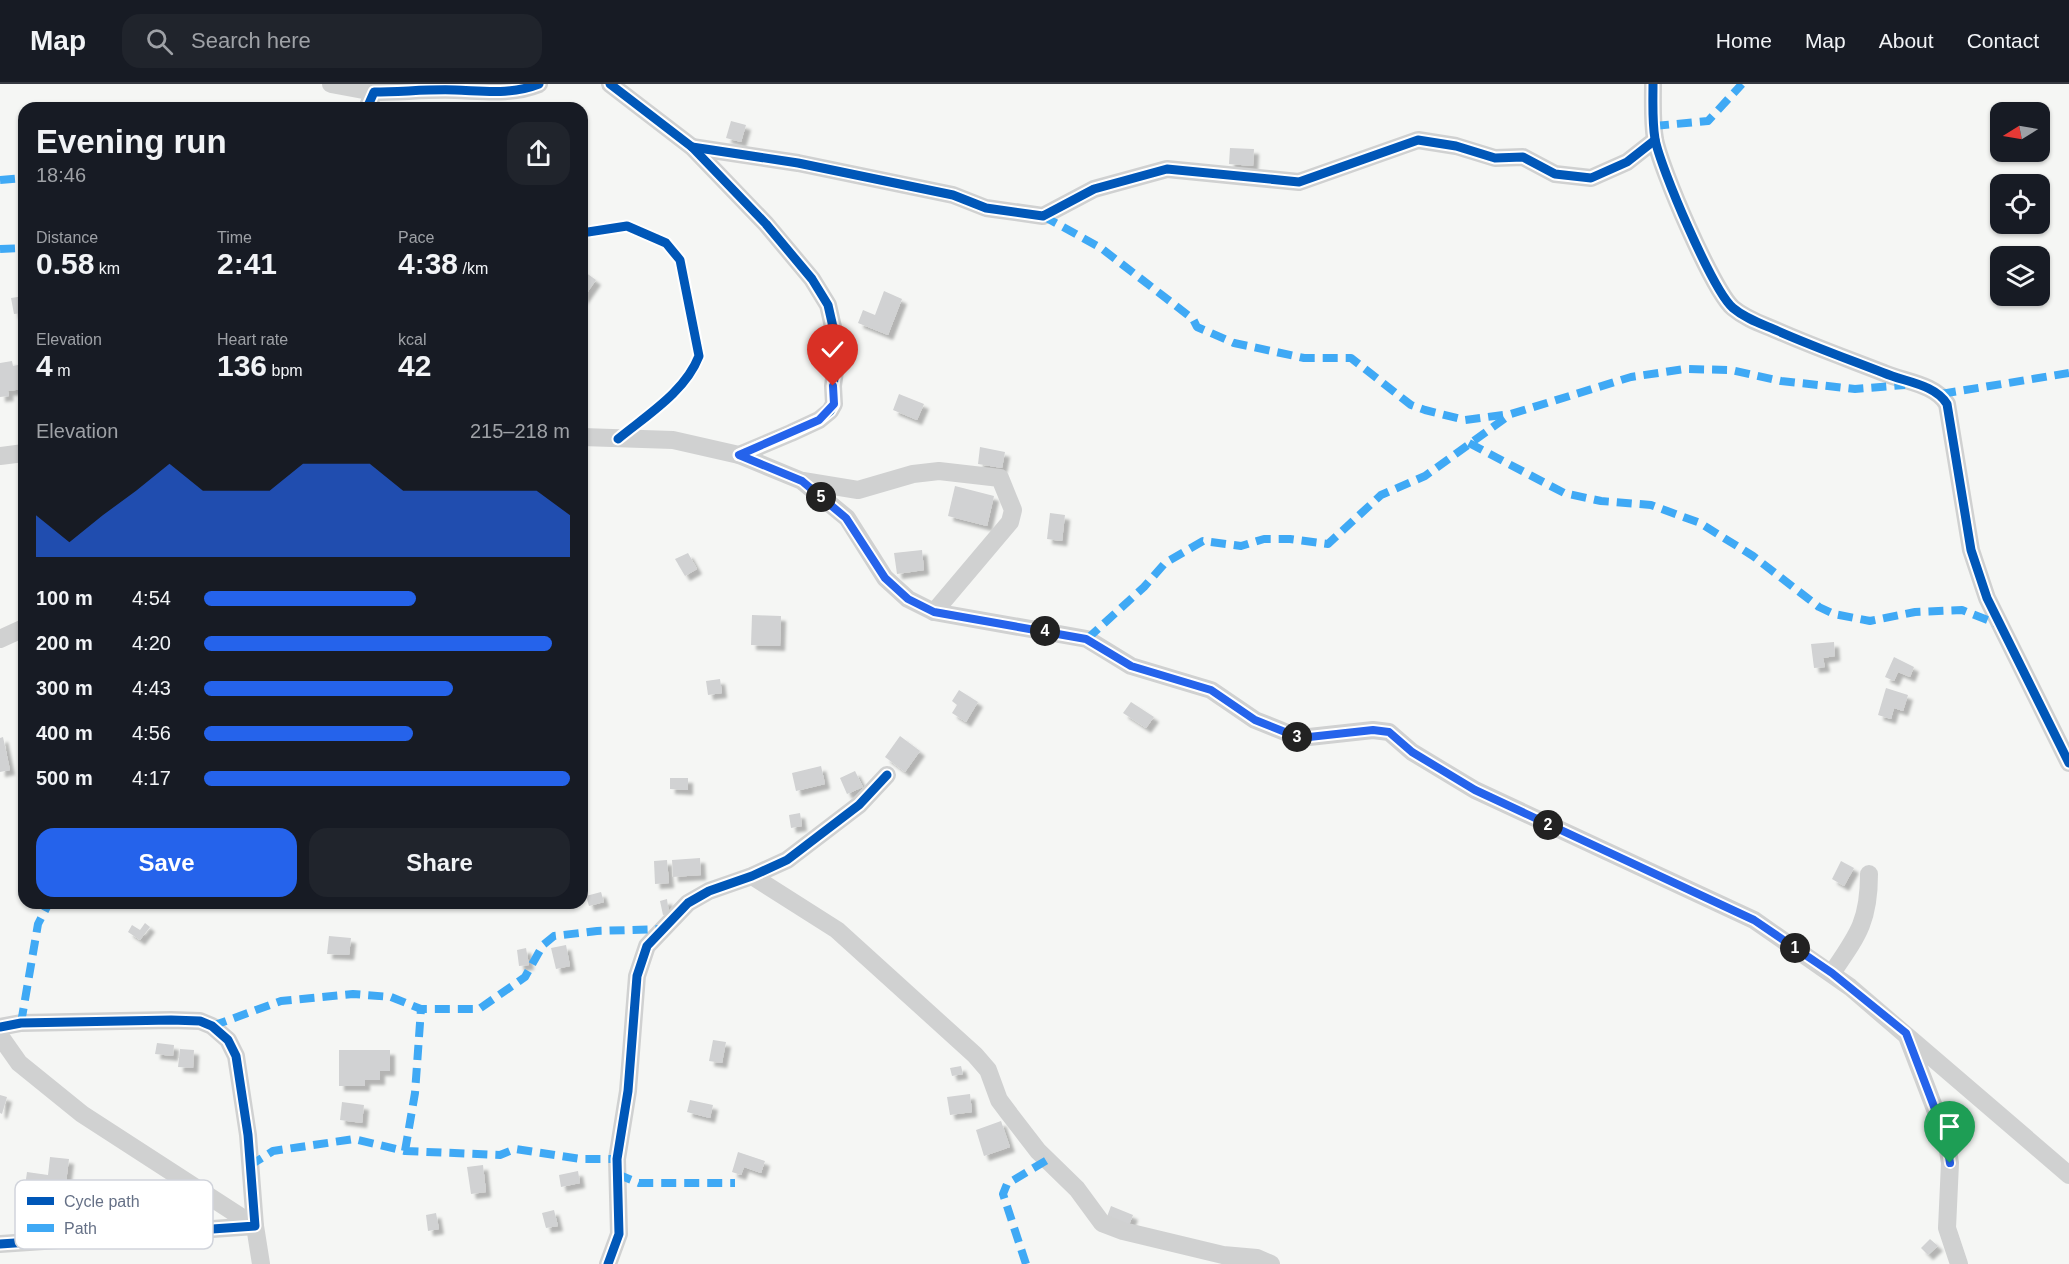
<!DOCTYPE html>
<meta charset="utf-8">
<style>
:root{--surface:#171b24;--page:#20242c;--text:#f1f3f6;--muted:#9ea1a6;--line:#363941;--accent:#2563eb}
body{margin:0;font-family:Arial,sans-serif;background:var(--page);color:var(--text);height:100vh;display:flex;flex-direction:column;font-size:22px;white-space:nowrap}
*{box-sizing:border-box;margin:0}
p{font-size:20px;color:var(--muted)}
.icon{flex:none;width:33px;height:33px;fill:none;stroke:currentColor;stroke-width:2;stroke-linecap:round;stroke-linejoin:round}
.map{position:relative;flex:1;overflow:hidden}
.side{position:absolute;left:18px;top:18px;width:570px;height:807px;display:flex;flex-direction:column;background:var(--surface);border-radius:18px;box-shadow:0 2px 4px #0004}
.side>*{flex:none}
.needle{width:39px;rotate:259deg}
.fabs{position:absolute;left:1990px;top:18px;display:grid;gap:12px}
.fabs a{display:grid;place-items:center;width:60px;height:60px;border-radius:12px;background:var(--surface);box-shadow:0 2px 4px #0004;font-size:30px}
.pin{position:absolute;display:grid;place-items:center;width:51px;height:51px;color:#fff;margin:-62px -26px;border-radius:50% 50% 50% 0;rotate:-45deg;box-shadow:0 0 6px #0007}
.pin .icon{rotate:45deg}
.km{position:absolute;width:30px;height:30px;margin:-15px;border-radius:50%;background:#222;color:#fff;font-size:16px;line-height:30px;text-align:center}
.round{display:grid;place-items:center;flex:none;width:63px;height:63px;border-radius:18px;background:var(--page)}
.head{display:flex;align-items:center;justify-content:space-between;height:102px;padding:0 18px}
h1{font-size:33px;font-weight:600;line-height:45px}
.metrics{display:grid;grid-template-columns:repeat(3,1fr);gap:9px;height:102px;padding:6px 18px}
.metrics div{display:grid;align-content:center}
.metrics b{font-size:30px;font-weight:600}
.metrics small{font-size:16px;font-weight:400}
.metrics p{font-size:16px}
.chart{height:168px;padding:12px 18px}
.chart p{display:flex;justify-content:space-between}
.chart svg{width:100%;height:108px;margin-top:6px;fill:var(--accent);opacity:.7}
.primary-button{display:flex;gap:12px;margin-top:auto;padding:12px 18px}
.primary-button a{flex:1;height:69px;border-radius:18px;background:var(--accent);color:#fff;font-size:24px;font-weight:600;line-height:69px;text-align:center}
.primary-button a+a{background:var(--page);color:var(--text)}
ul{padding:0 18px;list-style:none;font-size:20px}
li{display:grid;grid-template-columns:96px 72px 1fr;align-items:center;height:45px}
li i{height:15px;border-radius:8px;background:var(--accent)}
header{display:flex;align-items:center;gap:36px;box-sizing:border-box;height:84px;padding:0 30px;background:var(--surface);border-bottom:2px solid var(--line)}
header strong{font-size:28px}
nav{display:flex;gap:33px;margin-inline-start:auto;font-size:21px}
.search{width:420px;height:54px;background:var(--page);display:flex;align-items:center;gap:15px;box-sizing:border-box;padding:0 21px;border-radius:18px;color:var(--muted);font-size:22px}
.map>svg:first-child{display:block}
.building{fill:#d1d2d3;filter:url(#shadow)}
.lines{fill:none;stroke-linecap:round;stroke-linejoin:round}
.street{stroke:#d0d1d1;stroke-width:18}
.quiet{stroke:#3fa9f5;stroke-width:8;stroke-dasharray:15 8;stroke-linecap:butt}
.cycleway-casing{stroke:#fff;stroke-width:13}
.cycleway{stroke:#0057b8;stroke-width:9}
.route-casing{stroke:#fff;stroke-width:12}
.route{stroke:#2563eb;stroke-width:8}
.key{fill:#fff;stroke:#d1d4db;stroke-width:1.5}
.key-label{font-size:16px;fill:#657086}
</style>
<header>
<strong>Map</strong>
<div class="search"><svg class="icon" aria-label="search" viewBox="0 0 24 24"><circle cx="10" cy="10" r="6"/><path d="M15 15l6 6"/></svg>Search here</div>
<nav><a>Home</a><a>Map</a><a>About</a><a>Contact</a></nav>
</header>
<div class="map">
<svg width="2069" height="1180" viewBox="0 0 2069 1180">
<defs>
<filter id="shadow"><feDropShadow dx="5" dy="5" stdDeviation="1.5" flood-color="#0004"/></filter>
</defs>
<rect width="100%" height="100%" fill="#f5f6f4"/>
<g class="building">
<polygon points="731,37 746,41 741,58 726,54"/>
<polygon points="1230,64 1254,65 1253,82 1229,80"/>
<polygon points="582,186 596,196 582,216"/>
<polygon points="884,207 902,215 888,251 858,239 863,226 875,231"/>
<polygon points="24,212 24,229 14,230 11,214"/>
<polygon points="12,277 13,282 18,281 23,305 8,307 9,312 0,313 0,279"/>
<polygon points="899,310 924,320 917,336 893,326"/>
<polygon points="980,363 1005,368 1002,384 978,380"/>
<polygon points="955,402 994,412 987,442 948,432"/>
<polygon points="1050,429 1065,431 1062,457 1047,455"/>
<polygon points="922,466 924,486 897,490 894,469"/>
<polygon points="688,469 697,485 685,492 675,475"/>
<polygon points="752,531 781,532 780,562 751,561"/>
<polygon points="1834,558 1835,572 1823,574 1825,583 1814,584 1811,560"/>
<polygon points="1894,573 1914,583 1910,593 1898,588 1894,597 1885,593"/>
<polygon points="720,595 722,609 708,611 706,597"/>
<polygon points="1886,604 1908,611 1903,627 1894,624 1891,635 1878,631"/>
<polygon points="959,606 978,618 966,638 952,629 957,621 952,617"/>
<polygon points="1131,618 1154,633 1146,644 1123,629"/>
<polygon points="900,652 920,667 905,688 885,673"/>
<polygon points="3,653 10,686 0,688 0,654"/>
<polygon points="821,682 825,700 796,707 792,689"/>
<polygon points="855,687 863,703 847,710 840,694"/>
<polygon points="670,694 688,694 688,706 670,705"/>
<polygon points="800,729 802,742 791,744 789,731"/>
<polygon points="700,774 701,791 673,793 672,776"/>
<polygon points="667,776 669,799 655,800 654,777"/>
<polygon points="1841,777 1854,784 1844,802 1832,795"/>
<polygon points="601,808 604,818 589,822 586,812"/>
<polygon points="667,815 669,830 663,831 660,817"/>
<polygon points="145,839 150,843 140,856 128,848 132,841 140,846"/>
<polygon points="329,852 351,854 349,871 327,870"/>
<polygon points="566,861 570,882 556,885 551,864"/>
<polygon points="526,864 529,881 519,882 517,866"/>
<polygon points="713,956 726,958 722,979 709,977"/>
<polygon points="157,959 174,961 173,972 155,970"/>
<polygon points="180,965 194,966 193,984 178,983"/>
<polygon points="339,966 390,966 390,987 380,987 380,996 365,996 365,1002 339,1002"/>
<polygon points="961,982 963,990 952,992 950,984"/>
<polygon points="970,1010 972,1028 950,1031 947,1013"/>
<polygon points="0,1011 7,1013 2,1030 0,1029"/>
<polygon points="690,1016 713,1021 710,1034 687,1028"/>
<polygon points="342,1018 364,1021 362,1039 340,1036"/>
<polygon points="1001,1037 1010,1063 984,1072 976,1046"/>
<polygon points="738,1068 765,1077 761,1089 744,1083 741,1091 732,1088"/>
<polygon points="50,1073 69,1075 64,1114 24,1109 27,1088 48,1091"/>
<polygon points="483,1081 486,1108 471,1110 467,1083"/>
<polygon points="578,1087 580,1099 561,1103 559,1091"/>
<polygon points="1111,1122 1133,1131 1127,1146 1105,1138"/>
<polygon points="554,1126 558,1142 546,1144 542,1129"/>
<polygon points="436,1129 439,1145 428,1147 426,1131"/>
<polygon points="1930,1155 1938,1162 1928,1171 1921,1164"/>
</g>
<g class="lines">
<g class="street">
<polyline points="331,0 374,8"/>
<polyline points="610,0 692,63 766,140 812,195 828,221 838,265 833,302 834,320 830,327 819,336 791,349 739,371"/>
<path d="M1653,0c0,18 -1,37 2,55 5,28 58,152 78,169 13,11 29,16 45,23 34,15 70,28 106,42 21,9 51,11 63,31l24,146 16,48 82,165"/>
<path d="M367,24l7,-16c27,0 54,-3 81,-2 30,1 56,5 84,-6"/>
<polyline points="692,63 798,79 953,111 986,124 1043,132 1094,105 1167,85 1299,98 1418,56 1456,62 1495,74 1523,73 1555,90 1591,94 1627,78 1655,56"/>
<polyline points="582,353 673,356 739,371 802,397 847,434 885,494 908,515 934,528 1087,555 1131,582 1211,606 1255,636 1300,654 1373,646 1389,648 1412,668 1475,706 1754,836 1850,903 2069,1091"/>
<polyline points="0,372 24,369"/>
<polyline points="803,397 858,406 913,390 939,387 1000,394 1013,426 1010,438 934,528"/>
<polyline points="0,555 24,544"/>
<polyline points="752,792 837,846 975,971 988,986 999,1016 1008,1028 1038,1067 1077,1105 1102,1139 1123,1147 1223,1171 1257,1174 1271,1180"/>
<path d="M1832,889c26,-38 37,-52 37,-99"/>
<polyline points="0,943 21,939 171,936 200,937 212,942 228,956 236,972 248,1051 255,1142 198,1146 143,1154 102,1153 0,1160"/>
<polyline points="0,952 19,979 82,1030 255,1142 261,1180"/>
<polyline points="1908,955 1946,1054 1950,1079 1947,1144 1959,1180"/>
<polyline points="608,1180 619,1150 617,1075 628,1007 637,892 647,862 688,819 709,807 752,792 787,776 859,721 887,691"/>
</g>
<g class="quiet">
<polyline points="1654,42 1708,37 1742,0"/>
<polyline points="0,96 24,94"/>
<polyline points="1043,132 1101,164 1193,235 1197,243 1234,259 1304,274 1351,274 1411,321 1425,326 1465,336 1510,330"/>
<polyline points="0,165 24,164"/>
<polyline points="1941,310 2069,289"/>
<polyline points="1469,359 1564,409 1601,417 1651,421 1700,439 1753,472 1819,523 1834,530 1870,537 1915,528 1962,526 2000,541"/>
<polyline points="1087,555 1144,503 1165,479 1203,457 1241,462 1264,455 1290,455 1328,460 1381,411 1425,392 1511,330 1631,293 1685,285 1731,286 1781,297 1855,305 1905,301"/>
<polyline points="21,939 38,840 49,819"/>
<polyline points="212,942 281,917 353,910 391,913 421,925 479,925 525,893 543,861 554,852 597,847 662,845"/>
<polyline points="405,1067 415,1009 421,925"/>
<polyline points="249,1082 273,1067 354,1055 405,1067 500,1071 515,1065 581,1075 617,1075"/>
<polyline points="617,1090 639,1099 735,1099"/>
<polyline points="1026,1180 1003,1110 1007,1100 1047,1076"/>
</g>
<g class="cycleway-casing">
<g id="cycleway">
<polyline points="610,0 692,63 766,140 812,195 828,221 838,265 833,302 834,320 830,327 819,336 791,349 739,371"/>
<path d="M1653,0c0,18 -1,37 2,55 5,28 58,152 78,169 13,11 29,16 45,23 34,15 70,28 106,42 21,9 51,11 63,31l24,146 16,48 82,165"/>
<path d="M367,24l7,-16c27,0 54,-3 81,-2 30,1 56,5 84,-6"/>
<polyline points="692,63 798,79 953,111 986,124 1043,132 1094,105 1167,85 1299,98 1418,56 1456,62 1495,74 1523,73 1555,90 1591,94 1627,78 1655,56"/>
<path d="M588,148l39,-6 39,17 14,17 19,96c-14,36 -52,59 -81,83"/>
<polyline points="0,943 21,939 171,936 200,937 212,942 228,956 236,972 248,1051 255,1142 198,1146 143,1154 102,1153 0,1160"/>
<polyline points="608,1180 619,1150 617,1075 628,1007 637,892 647,862 688,819 709,807 752,792 787,776 859,721 887,691"/>
</g>
</g>
<use href="#cycleway" class="cycleway"/>
</g>
<g class="lines">
<g class="route-casing">
<polyline id="route" points="833,302 834,320 819,336 739,371 802,397 846,434 885,494 908,515 934,528 1086,555 1131,582 1211,606 1255,636 1300,654 1373,646 1389,648 1412,668 1475,706 1754,836 1832,889 1906,949 1946,1054 1950,1079"/>
</g>
<use href="#route" class="route"/>
</g>
<rect x="15" y="1096" width="198" height="69" rx="9" class="key"/>
<rect x="27" y="1113" width="27" height="8" fill="#0057b8"/>
<rect x="27" y="1140" width="27" height="8" fill="#3fa9f5"/>
<g class="key-label">
<text x="64" y="1123">Cycle path</text>
<text x="64" y="1150">Path</text>
</g>
</svg>
<div class="fabs">
<a><svg class="needle" viewBox="-14 -14 28 28"><path d="M0-13l5 13h-10z" fill="#e53935"/><path d="M0 13l5-13h-10z" fill="#9ea1a6"/></svg></a>
<a><svg class="icon" aria-label="locate" viewBox="0 0 24 24"><circle cx="12" cy="12" r="6"/><path d="M12 2v4M12 18v4M2 12h4M18 12h4"/></svg></a>
<a><svg class="icon" aria-label="layers" viewBox="0 0 24 24"><path d="M12 4l9 5-9 5-9-5zM3 14l9 5 9-5"/></svg></a>
</div>
<div class="pin" style="left:1950px;top:1079px;background:#1e9e55"><svg class="icon" aria-label="arrive" viewBox="0 0 24 24"><path d="M6 21V4h12l-3 4 3 4H6"/></svg></div>
<div class="pin" style="left:833px;top:302px;background:#d93025"><svg class="icon" aria-label="check" viewBox="0 0 24 24"><path d="M5 12l5 5 9-10"/></svg></div>
<b class="km" style="left:1795px;top:864px">1</b>
<b class="km" style="left:1548px;top:741px">2</b>
<b class="km" style="left:1297px;top:653px">3</b>
<b class="km" style="left:1045px;top:547px">4</b>
<b class="km" style="left:821px;top:413px">5</b>
<section class="side">
<div class="head"><div><h1>Evening run</h1><p>18:46</p></div><a class="round"><svg class="icon" aria-label="share" viewBox="0 0 24 24"><path d="M12 15V3M7 8l5-5 5 5M5 13v7h14v-7"/></svg></a></div>
<div class="metrics">
<div><p>Distance</p><b>0.58<small> km</small></b></div>
<div><p>Time</p><b>2:41</b></div>
<div><p>Pace</p><b>4:38<small> /km</small></b></div>
</div>
<div class="metrics">
<div><p>Elevation</p><b>4<small> m</small></b></div>
<div><p>Heart rate</p><b>136<small> bpm</small></b></div>
<div><p>kcal</p><b>42</b></div>
</div>
<div class="chart"><p><span>Elevation</span>215–218 m</p>
<svg viewBox="0 0 160 44" preserveAspectRatio="none"><path d="M0 44V27L10 38L20 27L30 17L40 6L50 17L60 17L70 17L80 6L90 6L100 6L110 17L120 17L130 17L140 17L150 17L160 27V44z"/></svg>
</div>
<ul>
<li><b>100 m</b>4:54<i style="width:58%"></i></li>
<li><b>200 m</b>4:20<i style="width:95%"></i></li>
<li><b>300 m</b>4:43<i style="width:68%"></i></li>
<li><b>400 m</b>4:56<i style="width:57%"></i></li>
<li><b>500 m</b>4:17<i style="width:100%"></i></li>
</ul>
<div class="primary-button"><a>Save</a><a>Share</a></div>
</section>
</div>
